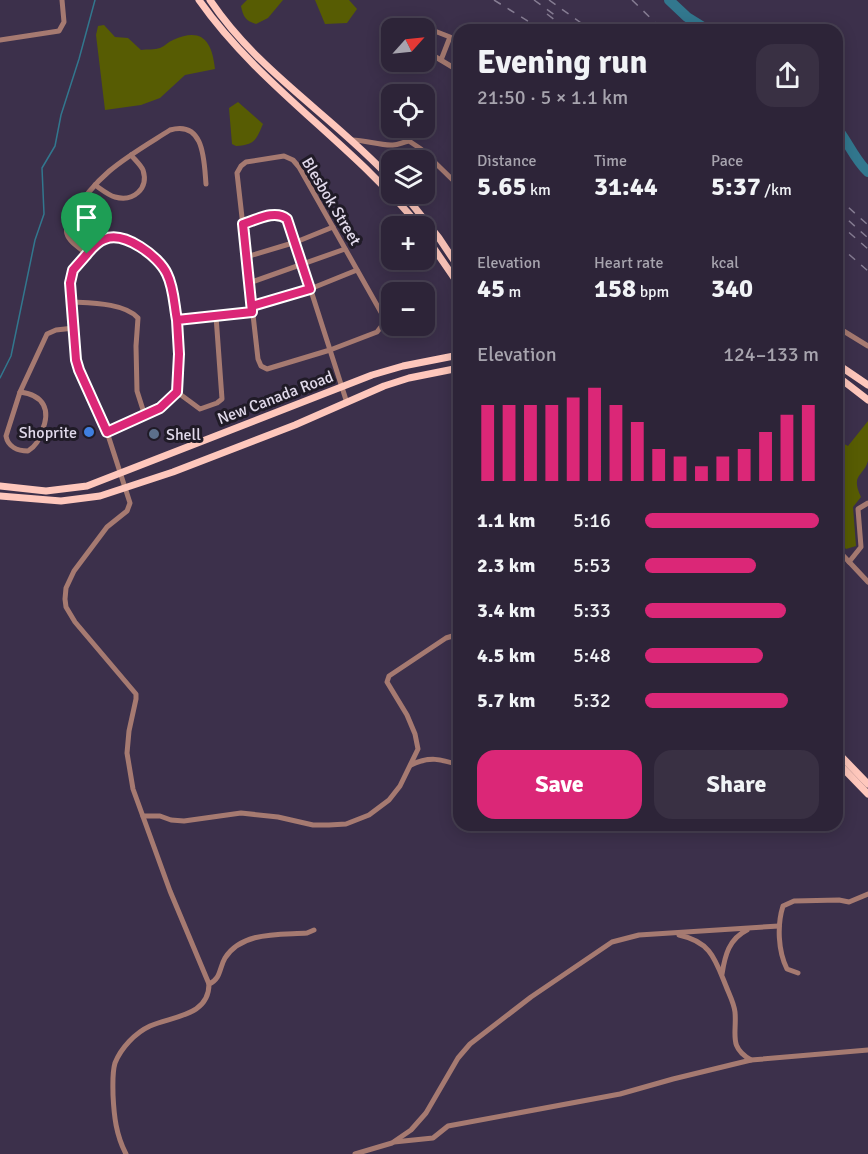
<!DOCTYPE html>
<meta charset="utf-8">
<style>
:root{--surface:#2d2438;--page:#393043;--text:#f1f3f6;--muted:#a7a4ae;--line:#484153;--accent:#db2777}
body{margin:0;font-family:Signika,sans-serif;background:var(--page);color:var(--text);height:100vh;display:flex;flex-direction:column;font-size:22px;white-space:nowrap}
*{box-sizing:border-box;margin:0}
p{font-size:20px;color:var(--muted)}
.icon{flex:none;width:33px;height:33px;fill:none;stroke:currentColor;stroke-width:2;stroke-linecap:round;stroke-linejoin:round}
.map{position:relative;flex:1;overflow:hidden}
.panel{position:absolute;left:453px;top:24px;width:390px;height:807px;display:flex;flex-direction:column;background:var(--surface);border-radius:18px;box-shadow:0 3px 15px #0003,0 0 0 2px var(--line)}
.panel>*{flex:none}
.needle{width:39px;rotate:63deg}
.tools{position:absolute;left:381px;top:18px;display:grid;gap:12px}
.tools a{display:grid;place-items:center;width:54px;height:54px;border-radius:12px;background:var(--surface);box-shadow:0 3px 15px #0003,0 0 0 2px var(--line);font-size:30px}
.pin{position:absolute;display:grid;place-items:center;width:51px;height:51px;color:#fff;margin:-62px -26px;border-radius:50% 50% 50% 0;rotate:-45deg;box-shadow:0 0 6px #0007}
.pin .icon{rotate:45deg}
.round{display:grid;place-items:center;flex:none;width:63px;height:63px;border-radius:18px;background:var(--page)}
.overview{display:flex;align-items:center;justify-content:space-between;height:102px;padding:0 24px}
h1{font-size:33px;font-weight:700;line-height:45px}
.figures{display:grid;grid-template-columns:repeat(3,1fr);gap:9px;height:102px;padding:6px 24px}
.figures div{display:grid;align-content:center}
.figures b{font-size:26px;font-weight:700}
.figures small{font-size:16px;font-weight:400}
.figures p{font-size:16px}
.chart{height:168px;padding:12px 24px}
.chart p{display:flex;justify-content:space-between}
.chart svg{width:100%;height:108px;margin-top:6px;stroke:var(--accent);stroke-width:6}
.primary-button{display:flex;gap:12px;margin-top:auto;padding:12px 24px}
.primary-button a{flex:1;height:69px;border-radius:18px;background:var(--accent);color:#fff;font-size:24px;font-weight:700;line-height:69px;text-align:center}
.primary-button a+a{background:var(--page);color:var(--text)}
ul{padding:0 24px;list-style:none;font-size:20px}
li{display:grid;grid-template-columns:96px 72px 1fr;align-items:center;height:45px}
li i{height:15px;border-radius:8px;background:var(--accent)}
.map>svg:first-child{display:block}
.green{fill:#575c03}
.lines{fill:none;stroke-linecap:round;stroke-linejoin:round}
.stream{stroke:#32778e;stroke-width:1.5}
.river{stroke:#32778e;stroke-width:10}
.minor{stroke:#a67a71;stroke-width:5}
.major{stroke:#fec7bc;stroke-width:7}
.rail{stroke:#867d93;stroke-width:1.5;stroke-dasharray:8 8;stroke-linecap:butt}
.route-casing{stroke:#fff;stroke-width:12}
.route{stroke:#db2777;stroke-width:8}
.shop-dot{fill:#3f7fe0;stroke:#201b27;stroke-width:2}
.service-dot{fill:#5c6f8a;stroke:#201b27;stroke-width:2}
.labels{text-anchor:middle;stroke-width:6;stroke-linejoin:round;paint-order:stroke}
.street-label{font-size:16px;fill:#e1daeb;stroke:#201b27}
.poi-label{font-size:16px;fill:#e1daeb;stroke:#201b27;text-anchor:end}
</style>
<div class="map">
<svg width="868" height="1154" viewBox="0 0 868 1154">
<rect width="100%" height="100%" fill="#3c304b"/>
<g class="green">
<path d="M247,0h36l-15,18 -12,6c-10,-3 -13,-7 -15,-18z"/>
<polygon points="315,0 349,0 357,9 347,23 325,24"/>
<path d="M104,25l11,12 13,1 13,12c6,-1 14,0 19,-2 5,-2 8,-6 13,-8 29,-13 39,1 42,29l-30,6 -25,23 -19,7 -36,5 -9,-75 2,-9z"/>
<path d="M238,102l25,22c-7,16 -8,21 -27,22l-4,-2 -3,-36z"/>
<path d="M868,421c0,12 0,28 0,40 -4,15 -18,13 -7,36l-8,10 3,39 -10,3 -9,-10v-99l11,6z"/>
</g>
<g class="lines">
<g class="stream">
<polyline points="705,29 724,30"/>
<polyline points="0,378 11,356 35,240 44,214 42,168 55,146 61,115 79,59 95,0"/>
</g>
<g class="river">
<polyline points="669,0 687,17 708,30"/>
<path d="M837,128c11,14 18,32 31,44"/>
</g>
<g class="minor">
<polyline points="431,23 432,30 450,37 441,60"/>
<polyline points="0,40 59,31 64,22 62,0"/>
<polyline points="424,50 459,71"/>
<path d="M352,140c13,0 26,5 39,5 7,1 11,-3 18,-4l12,8 38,37"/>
<polygon points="284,156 293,160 299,167 382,314 384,323 377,332 330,350 267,369 261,366 258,359 237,173 241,166 246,162"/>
<path d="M95,185c6,4 13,10 20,12 18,5 34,-8 28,-27 -3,-6 -8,-10 -12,-15"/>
<path d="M243,224c14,-5 35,-17 46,-2l58,181"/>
<path d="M87,254c-6,-5 -18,-12 -20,-20 -2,-6 2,-12 5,-17 25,-45 57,-61 98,-87 35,-10 34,32 36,54"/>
<polyline points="246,257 296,242 333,227"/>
<polyline points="249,283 345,249"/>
<path d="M72,302c19,1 53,1 66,16l-2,28 1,45 8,25"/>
<polyline points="251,306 310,289 357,270"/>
<polyline points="177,320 252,312"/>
<polyline points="837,327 868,346"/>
<path d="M20,392c24,3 31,18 22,39 -3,9 -6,15 -14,20 -10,0 -20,-4 -22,-15z"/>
<polyline points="20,392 47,334 56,330 74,328"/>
<polyline points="177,392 200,409 217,403 222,399 216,316"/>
<path d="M107,432c19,-8 61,-21 71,-41 8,-18 -3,-106 -13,-122 -9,-13 -23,-22 -37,-28 -15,-7 -25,-4 -36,8 -10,10 -20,19 -22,34l7,81 30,68 23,71 -3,8 -20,16 -33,44 -8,17 -1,11 1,8 9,15 61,72v5l-7,32 -2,22 6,36 37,102 39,93c0,32 -36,32 -59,42 -15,7 -29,22 -35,37 -3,10 -2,22 -2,32 1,21 3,40 13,59"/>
<polyline points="837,549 868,582"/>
<polyline points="849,562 861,547 858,509 868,503"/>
<path d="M411,765c18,-9 30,-6 48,0"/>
<polyline points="143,816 160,816 171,820 184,821 241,813 278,817 313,825 329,825 346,824 369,815 389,800 400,786 418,749 415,734 407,715 387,682 389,676 446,638 459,634"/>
<path d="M679,935c32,7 36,24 47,51 3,8 8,17 9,26 2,22 -7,35 16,48"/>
<path d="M798,973l-11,-4c-9,-18 -10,-44 -4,-63l11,-5 45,-1 10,2 19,-8"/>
<path d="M722,974c3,-19 7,-35 25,-44"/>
<path d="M209,984c12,-5 10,-16 16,-26 17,-27 55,-23 82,-25l7,-3"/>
<polyline points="394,1142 433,1138 448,1126 620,1094 673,1079 751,1060 868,1050"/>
<polyline points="355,1154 392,1143 411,1130 426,1113 458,1058 470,1044 531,997 612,942 639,935 779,926"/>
</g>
<g class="major">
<path d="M199,0c61,87 154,144 220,226"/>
<path d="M210,0c48,72 124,117 182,180"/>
<polyline points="404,194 439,238 459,268"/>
<polyline points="424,234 459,285"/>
<polyline points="837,364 868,385"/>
<polyline points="837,376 868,400"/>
<polyline points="0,486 46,491 87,486 372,375 403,366 459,355"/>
<polyline points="0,496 61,501 100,496 173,472 295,425 384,386 409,378 459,368"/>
<polyline points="837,752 868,784"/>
<polyline points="837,762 868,794"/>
</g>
<g class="rail">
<polyline points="494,0 542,30"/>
<polyline points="534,0 556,16"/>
<polyline points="549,0 591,30"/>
<polyline points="632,0 663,30"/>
<polyline points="547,14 568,30"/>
<polyline points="837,197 868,225"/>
<polyline points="837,210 868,238"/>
<polyline points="837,222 868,249"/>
<polyline points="837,244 868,271"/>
</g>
</g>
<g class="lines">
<g class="route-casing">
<path id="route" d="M87,254l-14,16 -3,13 6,77 3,10 28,62 53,-24 17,-16 2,-38 -2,-34 75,-8 -9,-88c13,-4 32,-15 44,-5l23,70 -58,17v6l-75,8c-3,-15 -3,-32 -10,-46 -8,-18 -43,-43 -62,-35 -7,2 -13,9 -18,15"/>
</g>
<use href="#route" class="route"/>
</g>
<circle class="shop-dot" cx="89" cy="432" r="6"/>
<circle class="service-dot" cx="154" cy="434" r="6"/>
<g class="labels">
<g class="street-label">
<text transform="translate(332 201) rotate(59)" y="6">Blesbok Street</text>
<text transform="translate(275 397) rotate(-21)" y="6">New Canada Road</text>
</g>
<g class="poi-label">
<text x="77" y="438">Shoprite</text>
<text x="166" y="440" text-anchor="start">Shell</text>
</g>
</g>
</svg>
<div class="tools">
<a><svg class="needle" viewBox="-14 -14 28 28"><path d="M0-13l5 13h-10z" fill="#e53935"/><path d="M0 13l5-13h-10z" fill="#a7a4ae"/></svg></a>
<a><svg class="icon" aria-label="locate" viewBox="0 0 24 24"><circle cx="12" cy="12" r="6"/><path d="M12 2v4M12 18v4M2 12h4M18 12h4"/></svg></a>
<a><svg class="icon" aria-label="layers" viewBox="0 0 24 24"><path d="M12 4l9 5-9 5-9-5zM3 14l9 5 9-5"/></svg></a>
<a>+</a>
<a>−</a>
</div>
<div class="pin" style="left:87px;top:254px;background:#1e9e55"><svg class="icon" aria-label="arrive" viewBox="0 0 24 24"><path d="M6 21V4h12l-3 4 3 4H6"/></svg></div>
<section class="panel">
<div class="overview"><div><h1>Evening run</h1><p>21:50 · 5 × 1.1 km</p></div><a class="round"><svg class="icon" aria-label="share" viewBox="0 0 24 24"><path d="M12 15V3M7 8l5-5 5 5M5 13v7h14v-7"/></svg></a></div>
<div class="figures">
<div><p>Distance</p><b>5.65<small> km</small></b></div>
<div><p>Time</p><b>31:44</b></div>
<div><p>Pace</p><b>5:37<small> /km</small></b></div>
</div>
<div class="figures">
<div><p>Elevation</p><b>45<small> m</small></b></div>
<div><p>Heart rate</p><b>158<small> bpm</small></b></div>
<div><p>kcal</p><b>340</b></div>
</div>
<div class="chart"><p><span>Elevation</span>124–133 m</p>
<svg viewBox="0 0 160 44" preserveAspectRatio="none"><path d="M5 44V13M15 44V13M25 44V13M35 44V13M45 44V10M55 44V6M65 44V13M75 44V20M85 44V31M95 44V34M105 44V38M115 44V34M125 44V31M135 44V24M145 44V17M155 44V13"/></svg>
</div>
<ul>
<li><b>1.1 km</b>5:16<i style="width:100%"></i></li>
<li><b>2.3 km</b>5:53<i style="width:64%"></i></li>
<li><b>3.4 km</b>5:33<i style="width:81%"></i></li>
<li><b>4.5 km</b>5:48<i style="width:68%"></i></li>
<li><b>5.7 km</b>5:32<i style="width:82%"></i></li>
</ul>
<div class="primary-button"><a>Save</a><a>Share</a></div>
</section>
</div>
